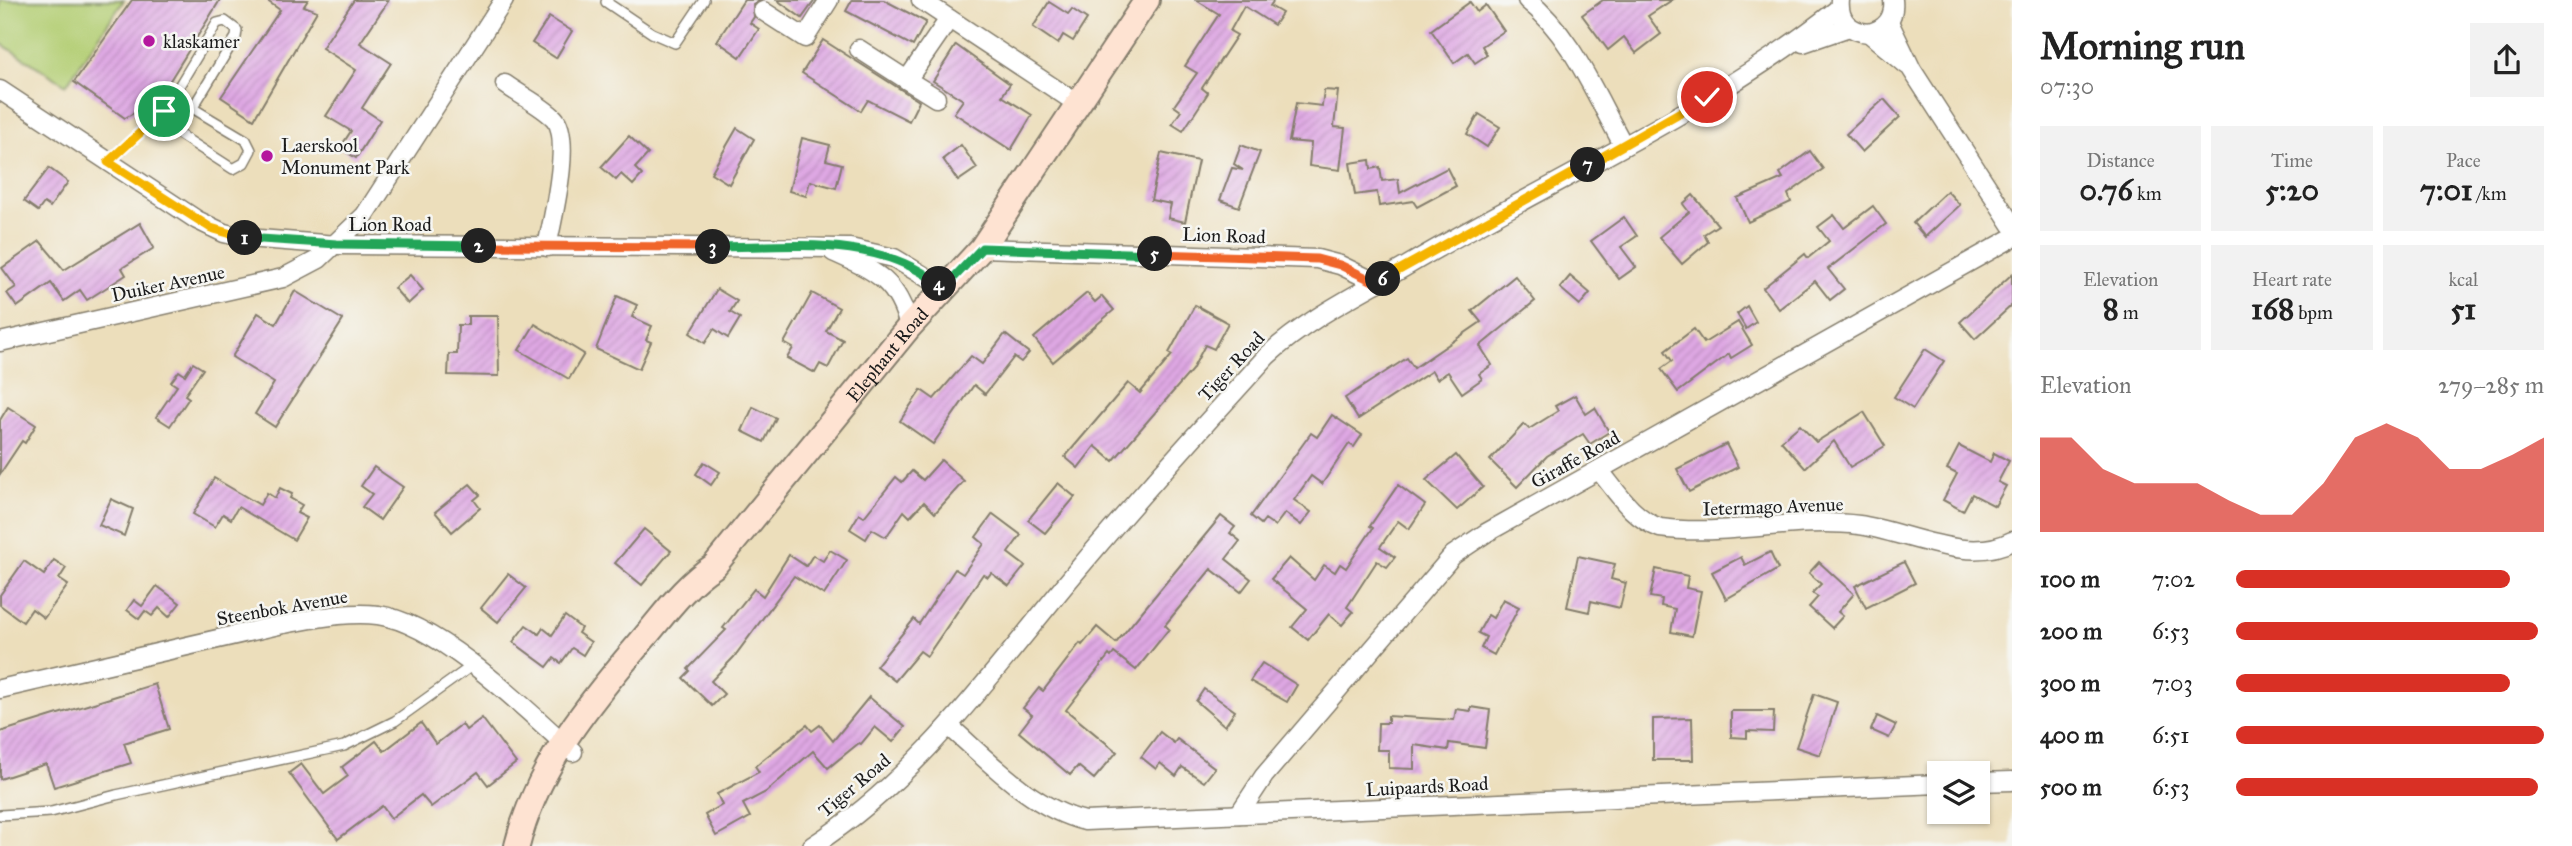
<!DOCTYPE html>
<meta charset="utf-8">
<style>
:root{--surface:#fff;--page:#f2f2f2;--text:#222;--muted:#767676;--accent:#d93025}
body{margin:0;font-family:"IM FELL Great Primer",serif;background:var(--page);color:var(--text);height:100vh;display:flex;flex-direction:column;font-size:26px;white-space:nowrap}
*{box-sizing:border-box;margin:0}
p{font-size:23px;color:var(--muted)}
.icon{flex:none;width:38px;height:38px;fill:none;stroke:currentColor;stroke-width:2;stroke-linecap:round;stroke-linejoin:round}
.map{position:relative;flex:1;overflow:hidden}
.side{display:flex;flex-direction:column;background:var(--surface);width:560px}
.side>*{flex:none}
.controls{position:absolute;left:1927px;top:761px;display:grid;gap:14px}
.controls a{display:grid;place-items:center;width:63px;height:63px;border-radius:0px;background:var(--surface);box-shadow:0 2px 5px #0004;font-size:35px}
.pin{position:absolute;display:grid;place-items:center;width:60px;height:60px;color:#fff;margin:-30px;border:4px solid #fff;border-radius:50%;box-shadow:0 2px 7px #0007}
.km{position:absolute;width:35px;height:35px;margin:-18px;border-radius:50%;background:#222;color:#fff;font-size:19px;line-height:35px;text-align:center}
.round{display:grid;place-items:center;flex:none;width:74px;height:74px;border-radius:0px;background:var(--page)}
.overview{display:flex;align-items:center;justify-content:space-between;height:119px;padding:0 28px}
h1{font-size:38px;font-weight:700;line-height:52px}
.figures{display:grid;grid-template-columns:repeat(3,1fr);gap:10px;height:119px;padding:7px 28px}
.figures div{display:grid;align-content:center;border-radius:0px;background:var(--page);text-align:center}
.figures b{font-size:30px;font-weight:700}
.figures small{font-size:19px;font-weight:400}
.figures p{font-size:19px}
.chart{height:196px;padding:14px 28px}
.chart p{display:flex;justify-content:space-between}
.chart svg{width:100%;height:126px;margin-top:7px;fill:var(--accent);opacity:.7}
ul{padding:0 28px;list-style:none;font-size:23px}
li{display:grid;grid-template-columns:112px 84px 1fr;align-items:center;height:52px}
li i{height:18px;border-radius:9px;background:var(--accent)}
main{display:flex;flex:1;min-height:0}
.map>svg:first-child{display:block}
.pitch{fill:#b3ce73;stroke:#687548;stroke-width:2}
.building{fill:url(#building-hatch)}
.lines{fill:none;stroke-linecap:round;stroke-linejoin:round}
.lane-casing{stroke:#847d6c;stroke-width:12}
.street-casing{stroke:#847d6c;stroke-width:21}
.secondary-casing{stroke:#847d6c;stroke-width:28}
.lane{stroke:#fff;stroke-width:9}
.street{stroke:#fff;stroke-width:18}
.secondary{stroke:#fee3d2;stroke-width:24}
.split-1-casing{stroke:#fff;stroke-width:14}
.split-2-casing{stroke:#fff;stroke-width:14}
.split-3-casing{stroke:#fff;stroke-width:14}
.split-4-casing{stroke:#fff;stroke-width:14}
.split-5-casing{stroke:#fff;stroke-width:14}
.split-6-casing{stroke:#fff;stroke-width:14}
.split-7-casing{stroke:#fff;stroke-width:14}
.split-8-casing{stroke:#fff;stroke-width:14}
.split-1{stroke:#f5b400;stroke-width:9}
.split-2{stroke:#22a559;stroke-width:9}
.split-3{stroke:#f0652b;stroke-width:9}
.split-4{stroke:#22a559;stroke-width:9}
.split-5{stroke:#22a559;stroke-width:9}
.split-6{stroke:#f0652b;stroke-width:9}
.split-7{stroke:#f5b400;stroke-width:9}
.split-8{stroke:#f5b400;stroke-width:9}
.poi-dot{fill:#b5179e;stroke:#f6f6f2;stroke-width:2.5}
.labels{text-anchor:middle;stroke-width:5;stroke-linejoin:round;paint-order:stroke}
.poi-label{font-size:19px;fill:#1c1c1c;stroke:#f6f6f2;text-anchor:start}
.street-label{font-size:19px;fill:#1c1c1c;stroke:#f6f6f2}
</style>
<main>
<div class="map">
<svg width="2012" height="846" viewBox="0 0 2012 846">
<defs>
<pattern id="building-hatch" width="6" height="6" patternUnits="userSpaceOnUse" patternTransform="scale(1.75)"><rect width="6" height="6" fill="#dea7e3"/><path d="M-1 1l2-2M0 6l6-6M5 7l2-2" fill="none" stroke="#be8fc2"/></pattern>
</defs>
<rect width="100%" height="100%" fill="#f6f6f2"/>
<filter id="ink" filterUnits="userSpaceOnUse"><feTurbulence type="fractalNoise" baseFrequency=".0143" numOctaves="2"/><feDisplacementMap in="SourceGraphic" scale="14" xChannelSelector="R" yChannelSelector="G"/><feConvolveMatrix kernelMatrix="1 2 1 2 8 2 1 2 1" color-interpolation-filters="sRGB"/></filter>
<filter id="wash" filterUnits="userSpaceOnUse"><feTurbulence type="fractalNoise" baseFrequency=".00686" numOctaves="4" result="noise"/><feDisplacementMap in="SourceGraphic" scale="28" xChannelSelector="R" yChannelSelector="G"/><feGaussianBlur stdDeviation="1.57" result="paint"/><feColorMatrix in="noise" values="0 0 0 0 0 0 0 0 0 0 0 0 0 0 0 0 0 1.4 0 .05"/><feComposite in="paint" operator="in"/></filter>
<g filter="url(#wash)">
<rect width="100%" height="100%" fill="#ecdebb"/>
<polygon class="pitch" points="0,0 124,0 66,85 0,43"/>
<g id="blocks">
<g class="building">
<polygon points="132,0 220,0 159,98 125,118 74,82"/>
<polygon points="266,0 308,0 304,6 317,11 254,119 221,97 280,10"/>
<polygon points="354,0 389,0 360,43 391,63 362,108 380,120 356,158 340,148 351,131 326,116 356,70 322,48"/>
<polygon points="744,0 761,0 753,5 754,17 750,23 759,29 740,57 717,41"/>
<polygon points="777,0 815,0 802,18"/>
<polygon points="852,0 884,0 926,22 913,46 846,11"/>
<polygon points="1196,0 1274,0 1270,6 1282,13 1274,25 1244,6 1230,31 1237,35 1202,88 1208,93 1183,131 1172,124 1181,111 1174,106 1197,73 1185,66 1219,14"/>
<polygon points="1603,0 1672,0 1648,16 1661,34 1636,53 1624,37 1608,50 1582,15"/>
<polygon points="1049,2 1068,14 1072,9 1087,19 1073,41 1063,35 1058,44 1033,27"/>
<polygon points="1470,2 1477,12 1486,5 1504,31 1482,46 1487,55 1475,63 1468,53 1454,63 1431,30"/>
<polygon points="549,17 572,31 556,58 532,43"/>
<polygon points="823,40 919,101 909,121 868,100 861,111 802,73"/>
<polygon points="956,45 1010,84 1002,96 1032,115 1011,150 954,113 963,100 933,81"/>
<polygon points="1324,90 1338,91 1334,127 1345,128 1340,170 1309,166 1311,143 1289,141 1296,103 1322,106"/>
<polygon points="1884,99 1900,117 1862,152 1846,134"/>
<polygon points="1479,114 1500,127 1487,147 1467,134"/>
<polygon points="737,128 754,139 729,184 711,173"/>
<polygon points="629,136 648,154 635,168 642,175 633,185 621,174 616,180 601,167"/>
<polygon points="802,138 830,145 826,160 842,164 836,188 810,181 806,196 789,191"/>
<polygon points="961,145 977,168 958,181 943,159"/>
<polygon points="1241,145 1260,152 1239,207 1220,200 1232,168 1243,170 1234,164"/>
<polygon points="1810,151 1823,169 1788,194 1791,202 1748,222 1737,198 1783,178 1780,173"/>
<polygon points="1161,153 1198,161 1185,222 1168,218 1171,204 1151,200"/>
<polygon points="1370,160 1371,169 1380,167 1382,181 1398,179 1400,193 1447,168 1456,186 1417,207 1413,201 1379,206 1377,192 1355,195 1350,163"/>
<polygon points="49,168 68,182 50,207 44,203 38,211 24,201"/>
<polygon points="1947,191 1960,205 1925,237 1913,223"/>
<polygon points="1693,195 1718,225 1704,234 1708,242 1682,264 1659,237 1689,212 1683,204"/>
<polygon points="1873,206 1886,224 1828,269 1844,289 1830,300 1815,281 1779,309 1763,288 1805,254 1808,258 1829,241 1818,227 1834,215 1844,228"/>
<polygon points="1624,217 1637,236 1621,247 1636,267 1619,279 1591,241"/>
<polygon points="140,223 154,248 122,268 126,275 87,300 80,290 64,301 51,283 17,307 7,293 16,287 2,268 40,241 64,270"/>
<polygon points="2012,274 2012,305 1975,339 1960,322"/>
<polygon points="410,275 423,290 408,304 394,288"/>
<polygon points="1515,276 1535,301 1480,346 1492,365 1479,374 1482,379 1462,393 1448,372 1437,379 1432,371 1358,419 1345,398 1407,358 1414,368 1481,322 1472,311"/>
<polygon points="1570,276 1590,293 1580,305 1560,288"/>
<polygon points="717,289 737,301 730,312 740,318 728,338 714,329 705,343 690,333"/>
<polygon points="295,291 343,320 275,427 255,414 274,383 232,357 258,313 276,324"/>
<polygon points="812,293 839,308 826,331 843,340 828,368 820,364 815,373 787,358 793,348 784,343"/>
<polygon points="1087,293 1095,302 1102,296 1114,310 1053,362 1034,338"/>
<polygon points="617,296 637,305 632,317 652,326 646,340 651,342 639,369 596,349"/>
<polygon points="1195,305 1228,323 1214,349 1205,345 1192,370 1113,461 1095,446 1078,468 1065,457 1128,383 1140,393 1172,355 1169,353"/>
<polygon points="1747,306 1756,322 1746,329 1737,314"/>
<polygon points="468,316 498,316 499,376 448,375 449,354 457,354 458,325 468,325"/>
<polygon points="1738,322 1752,345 1731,358 1729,354 1678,392 1661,369 1672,361 1665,351 1694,329 1704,343"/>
<polygon points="535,324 584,354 569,379 519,350"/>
<polygon points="1005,334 1029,353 1021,362 1014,357 985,394 974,385 933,444 900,421 921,390 934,399 971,356 982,364"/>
<polygon points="1925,349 1944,361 1913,409 1894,397"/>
<polygon points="193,363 203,369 185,395 189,398 170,426 156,417 177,386 171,382 179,371 185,375"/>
<polygon points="1575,395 1586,414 1595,408 1609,432 1590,444 1583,434 1547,456 1517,487 1490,460 1524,424 1529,429 1558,411 1555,406"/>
<polygon points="8,407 36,425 25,443 22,441 0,474 0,420"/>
<polygon points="753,407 776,418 764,442 742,431"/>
<polygon points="1864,412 1885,446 1850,467 1834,441 1805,468 1781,441 1800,425 1816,442"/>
<polygon points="1332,415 1362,435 1354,447 1349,444 1322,484 1311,476 1294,500 1311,512 1301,525 1285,513 1275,526 1265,519 1261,524 1251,516 1311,433 1317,437"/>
<polygon points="1726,444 1738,467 1689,492 1677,469"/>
<polygon points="1959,446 1990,462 1994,453 2009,461 1998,482 2006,486 1995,506 1972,494 1963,511 1943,500 1957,474 1947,469"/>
<polygon points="1456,455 1483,487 1457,510 1426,480"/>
<polygon points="941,460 964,481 935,513 924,502 910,517 904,511 886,537 872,529 866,539 850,529 859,514 864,517 896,477 902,482 912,471 923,480"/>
<polygon points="704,462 720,472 711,485 696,474"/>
<polygon points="374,467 403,487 380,520 362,507 372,494 361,486"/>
<polygon points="214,478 260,505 267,493 275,498 280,488 292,494 290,498 302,505 297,513 307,518 294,540 238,507 231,519 223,514 215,527 193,514"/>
<polygon points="1058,483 1075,497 1045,533 1028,520"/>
<polygon points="470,484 480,495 474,500 480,508 452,532 435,512"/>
<polygon points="1398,485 1425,505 1409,529 1398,521 1380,547 1395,557 1387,567 1377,561 1347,607 1353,612 1342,625 1329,614 1308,640 1292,627 1307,609 1271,579 1289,558 1314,580 1324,565 1335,572 1340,564 1346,568 1373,528 1370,526"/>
<polygon points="111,499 133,509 124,536 99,525"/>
<polygon points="993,514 1021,535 1008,553 1025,566 1009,586 991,573 988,577 983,574 927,656 920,651 895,681 876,666 914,619 919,624 955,569 963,574 984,544 976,537"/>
<polygon points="1221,516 1235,527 1230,533 1240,541 1226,559 1251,579 1241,592 1211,569 1165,625 1169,629 1136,670 1114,653 1111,657 1109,655 1066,710 1117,752 1094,779 1078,766 1070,775 1019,732 1032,715 1023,708 1039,688 1043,691 1080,643 1082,645 1097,627 1116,643"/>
<polygon points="644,529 671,551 642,585 615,563"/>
<polygon points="830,550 847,560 824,595 794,576 734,657 711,681 724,694 712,706 683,678 690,671 688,669 726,630 723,628 754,589 763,596 789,555 806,566 813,555 823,561"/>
<polygon points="1770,552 1778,569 1726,599 1712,572 1741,557 1745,565"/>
<polygon points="1578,556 1615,564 1611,579 1626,583 1620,608 1591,601 1589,612 1567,607"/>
<polygon points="54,560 66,568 59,579 68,585 44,618 32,609 23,622 0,605 0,595 24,561 44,575"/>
<polygon points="1819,562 1854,594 1838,612 1843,616 1832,628 1809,607 1818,597 1812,593 1821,584 1809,573"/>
<polygon points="1904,562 1915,583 1866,608 1855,586"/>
<polygon points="1656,569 1688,576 1686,588 1701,591 1692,636 1671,632 1675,609 1661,606 1662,599 1650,597"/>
<polygon points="508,574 526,588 498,622 481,608"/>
<polygon points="157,586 180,603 169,617 159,608 152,616 145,611 139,619 127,610 134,600 142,606"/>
<polygon points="1503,599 1519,607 1494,655 1481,648 1486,637 1478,633 1488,615 1493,618"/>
<polygon points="565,616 581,628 578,633 591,642 583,655 572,648 561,663 554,658 547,667 513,642 526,625 539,634 543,628 552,635"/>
<polygon points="1262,663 1297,685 1287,702 1250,681"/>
<polygon points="155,684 169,729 124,743 131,763 54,787 46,764 0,779 0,732"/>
<polygon points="1204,689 1235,711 1225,726 1196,701"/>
<polygon points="1814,694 1837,702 1820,755 1796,747"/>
<polygon points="869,697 905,727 893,742 875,727 861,744 859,743 828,768 813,751 766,792 743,804 750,817 716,836 705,815 722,805 717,794 759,772 755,766 807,725 812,731 820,725 833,741"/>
<polygon points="1471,707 1490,710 1485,748 1449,743 1448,750 1414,745 1414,769 1389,768 1389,750 1377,750 1378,723 1388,723 1388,716 1454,720 1456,709 1471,711"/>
<polygon points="1731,711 1774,711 1773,732 1747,731 1747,738 1731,737"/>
<polygon points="1877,716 1896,725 1889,738 1871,730"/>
<polygon points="482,718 516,763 488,785 478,772 431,807 421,795 391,818 382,806 338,839 289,773 301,764 324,794 348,776 342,767 376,741 384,751 421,723 436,744 462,724 466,730"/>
<polygon points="1692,718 1693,760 1653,760 1653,719"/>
<polygon points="1160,732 1174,743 1177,739 1215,768 1204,782 1182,767 1176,776 1160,763 1156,769 1141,757"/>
</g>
</g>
</g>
<g filter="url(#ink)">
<use href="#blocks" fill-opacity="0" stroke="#847d6c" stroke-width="2"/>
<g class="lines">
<g class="lane-casing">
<g id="lane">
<polyline points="608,0 606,2 652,33 675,43 704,0"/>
<polyline points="157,120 233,169 244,163 251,150 246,140 174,97"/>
<polyline points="108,162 164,111 217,23 225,21 237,30 236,37 192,109"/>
<polyline points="0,815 51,812 116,795 344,746 395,721 473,665"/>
</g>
</g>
<g class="street-casing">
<g id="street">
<polyline points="921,0 1078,104"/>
<path d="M1527,0c45,35 69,97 97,146"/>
<path d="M1840,0c-2,19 9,32 29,33 17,-4 26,-15 24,-33"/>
<polyline points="763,11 805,38 829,0"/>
<polyline points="1889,22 1912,70 2012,225"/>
<polyline points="1869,33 1907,65"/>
<polyline points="1803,43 1849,27"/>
<polyline points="859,49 907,80 949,19"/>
<polyline points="907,80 936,98"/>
<path d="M505,84c15,11 36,21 49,34 19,19 -2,103 -7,129"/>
<polyline points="0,90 197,220 224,233 246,238 337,245 850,248 894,258 944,288"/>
<polyline points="982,248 1317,259 1340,265 1377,283"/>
<path d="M833,252c42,19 65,28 76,75"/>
<polyline points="0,342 283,278 319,259 365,215 504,0"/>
<path d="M1599,470c18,22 33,48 61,58 66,9 133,-11 199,-3 46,6 108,40 153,16"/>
<path d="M0,689l283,-65c30,-5 64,-13 95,-9 61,8 149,95 195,137"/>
<path d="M949,726c40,35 82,82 136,95l854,-37"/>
<polyline points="1978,782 2012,781"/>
<polyline points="1239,814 1264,776 1453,555 1486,533 2012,238"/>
<path d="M812,846c110,-70 185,-181 268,-279 60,-72 124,-141 187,-211 42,-39 94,-63 143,-92 142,-84 299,-152 429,-256"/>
</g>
</g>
<g class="secondary-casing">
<g id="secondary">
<path id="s1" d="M517,846c20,-81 74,-146 127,-208 22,-26 42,-54 70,-72l195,-239 73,-79 165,-248"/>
</g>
</g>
<use href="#lane" class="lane"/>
<use href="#street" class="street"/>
<use href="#secondary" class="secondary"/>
</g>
</g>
<g class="lines" filter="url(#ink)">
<g class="split-1-casing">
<polyline id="split-1" points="164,111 108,162 211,228 245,238"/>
</g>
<g class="split-2-casing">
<polyline id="split-2" points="245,238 337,244 479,246"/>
</g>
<g class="split-3-casing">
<polyline id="split-3" points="479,246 713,247"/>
</g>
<g class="split-4-casing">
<path id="split-4" d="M713,247c76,0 162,-13 226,37"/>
</g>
<g class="split-5-casing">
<polyline id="split-5" points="939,284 944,288 982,248 1155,254"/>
</g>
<g class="split-6-casing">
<polyline id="split-6" points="1155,254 1317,259 1340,265 1377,283 1383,279"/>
</g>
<g class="split-7-casing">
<polyline id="split-7" points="1383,279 1588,165"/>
</g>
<g class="split-8-casing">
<polyline id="split-8" points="1588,165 1707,97"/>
</g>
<use href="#split-1" class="split-1"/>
<use href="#split-2" class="split-2"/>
<use href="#split-3" class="split-3"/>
<use href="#split-4" class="split-4"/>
<use href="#split-5" class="split-5"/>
<use href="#split-6" class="split-6"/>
<use href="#split-7" class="split-7"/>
<use href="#split-8" class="split-8"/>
</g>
<g class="poi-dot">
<circle cx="149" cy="41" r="7"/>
<circle cx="267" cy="156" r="7"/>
</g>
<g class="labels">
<g class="poi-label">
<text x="163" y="48">klaskamer</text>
<text x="281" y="152">Laerskool<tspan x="281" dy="22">Monument Park</tspan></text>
</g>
<g class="street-label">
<text x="390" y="231">Lion Road</text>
<text transform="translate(1224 235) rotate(2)" y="7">Lion Road</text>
<text transform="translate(168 283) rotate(-12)" y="7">Duiker Avenue</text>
<text dy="7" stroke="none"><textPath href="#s1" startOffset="620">Elephant Road</textPath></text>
<text transform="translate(1231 366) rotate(-47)" y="7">Tiger Road</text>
<text transform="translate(1575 459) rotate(-29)" y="7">Giraffe Road</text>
<text transform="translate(1773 506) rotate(-2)" y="7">Ietermago Avenue</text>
<text transform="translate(282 607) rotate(-10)" y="7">Steenbok Avenue</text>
<text transform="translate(854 785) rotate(-40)" y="7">Tiger Road</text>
<text transform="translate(1427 786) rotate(-3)" y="7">Luipaards Road</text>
</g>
</g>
</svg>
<div class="controls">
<a><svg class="icon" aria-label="layers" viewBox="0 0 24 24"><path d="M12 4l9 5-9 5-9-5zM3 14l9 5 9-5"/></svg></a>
</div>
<div class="pin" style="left:164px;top:111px;background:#1e9e55"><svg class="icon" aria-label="arrive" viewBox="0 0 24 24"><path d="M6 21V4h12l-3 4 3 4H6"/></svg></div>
<div class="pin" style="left:1707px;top:97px;background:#d93025"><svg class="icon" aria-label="check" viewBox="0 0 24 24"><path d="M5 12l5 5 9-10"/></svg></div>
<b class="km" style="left:245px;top:238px">1</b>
<b class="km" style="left:479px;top:246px">2</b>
<b class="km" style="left:713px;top:247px">3</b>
<b class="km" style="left:939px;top:284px">4</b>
<b class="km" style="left:1155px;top:254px">5</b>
<b class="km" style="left:1383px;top:279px">6</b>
<b class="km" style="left:1588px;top:165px">7</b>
</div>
<section class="side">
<div class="overview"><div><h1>Morning run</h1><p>07:30</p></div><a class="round"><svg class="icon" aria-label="share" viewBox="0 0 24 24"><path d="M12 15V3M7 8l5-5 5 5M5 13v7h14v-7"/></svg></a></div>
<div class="figures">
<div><p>Distance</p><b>0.76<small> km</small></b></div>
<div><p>Time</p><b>5:20</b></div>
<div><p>Pace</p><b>7:01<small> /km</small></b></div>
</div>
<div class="figures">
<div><p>Elevation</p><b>8<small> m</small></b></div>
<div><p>Heart rate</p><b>168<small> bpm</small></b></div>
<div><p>kcal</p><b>51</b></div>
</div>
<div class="chart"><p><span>Elevation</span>279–285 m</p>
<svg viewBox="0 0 160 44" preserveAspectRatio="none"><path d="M0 44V11L10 11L20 22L30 27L40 27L50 27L60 33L70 38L80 38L90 27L100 11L110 6L120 11L130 22L140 22L150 17L160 11V44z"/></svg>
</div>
<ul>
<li><b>100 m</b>7:02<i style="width:89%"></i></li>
<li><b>200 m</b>6:53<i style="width:98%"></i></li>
<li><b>300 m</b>7:03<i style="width:89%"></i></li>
<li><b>400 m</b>6:51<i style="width:100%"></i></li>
<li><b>500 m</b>6:53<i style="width:98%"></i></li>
</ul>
</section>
</main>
